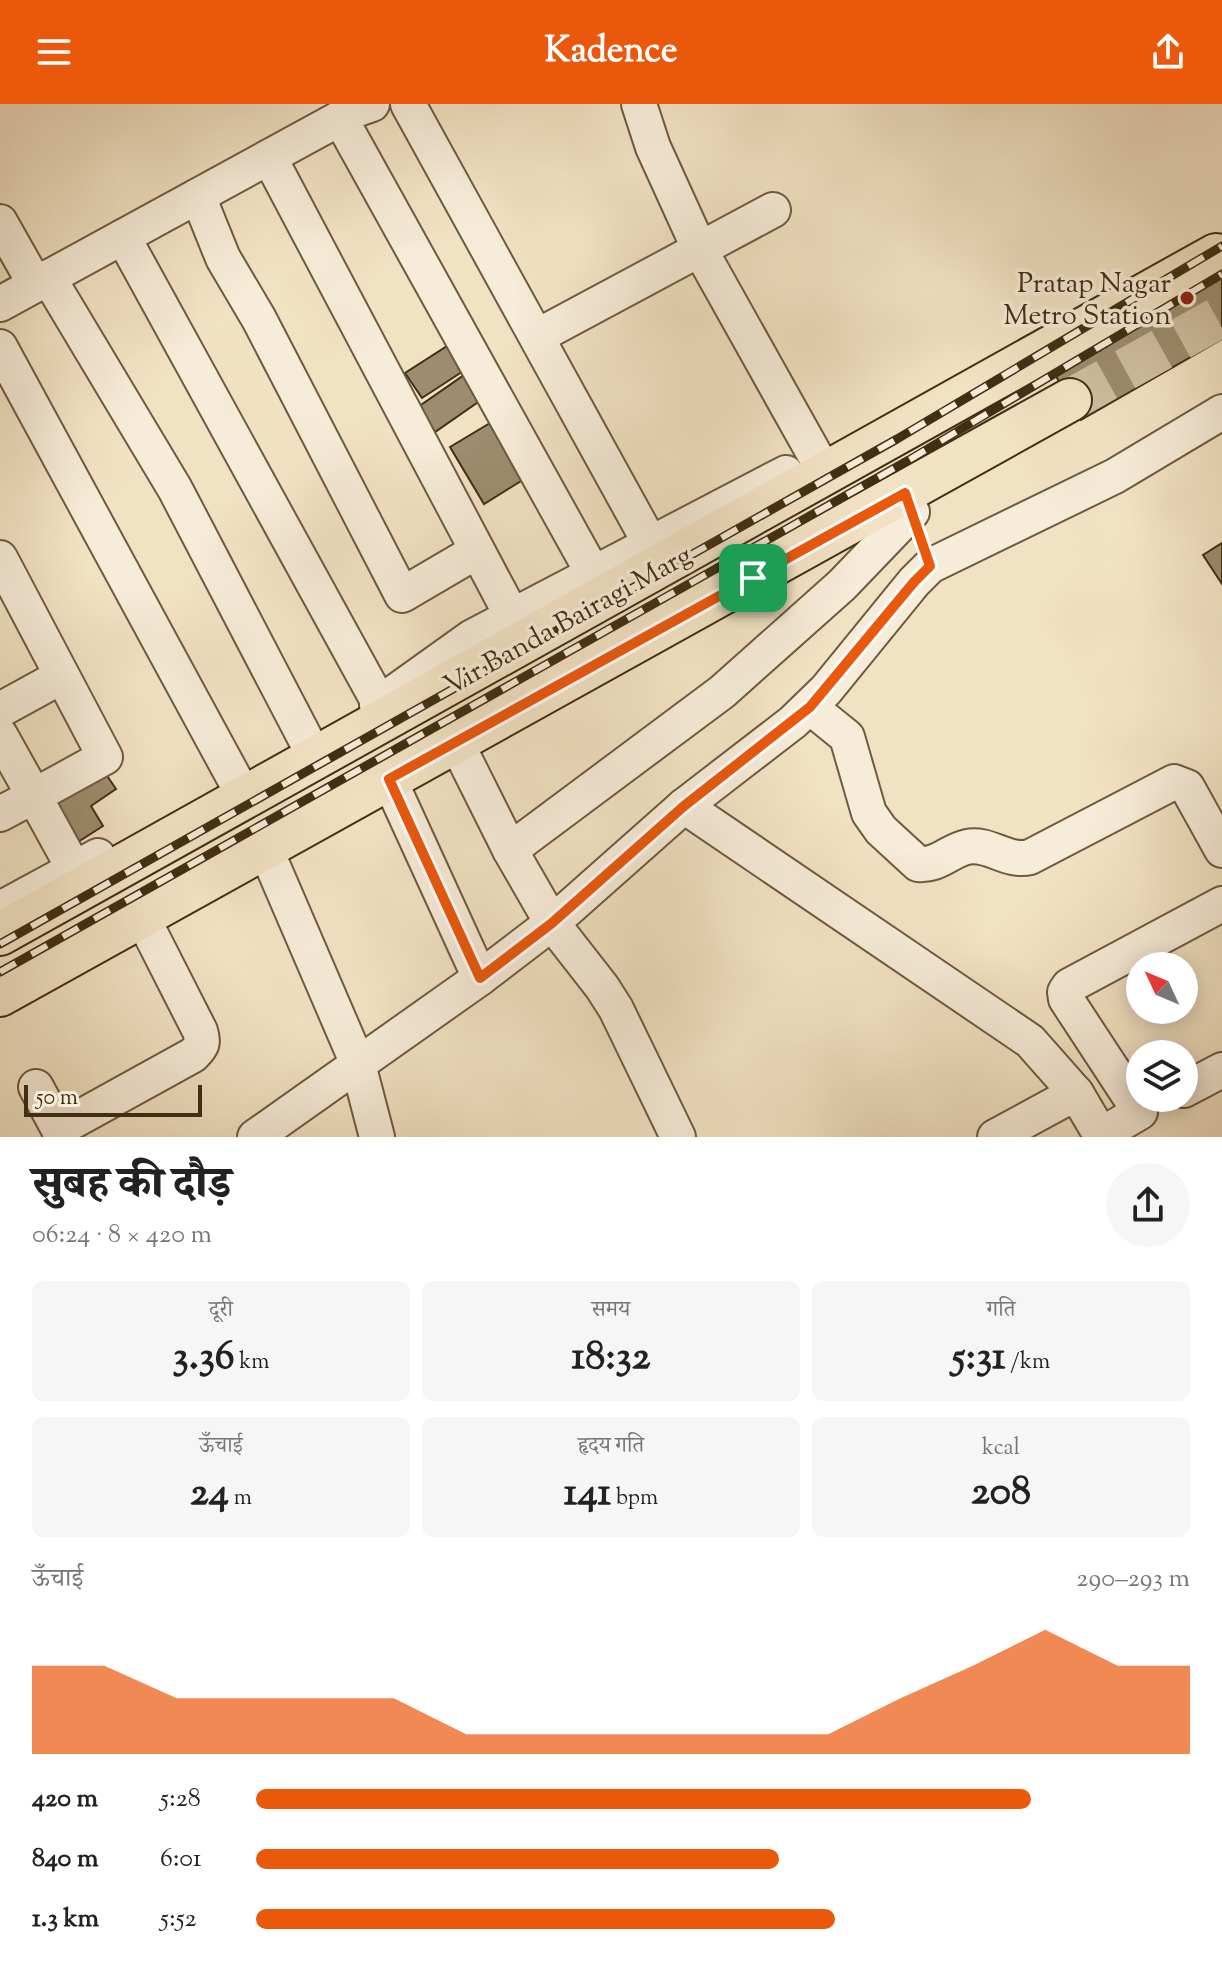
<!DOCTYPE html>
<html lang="hi">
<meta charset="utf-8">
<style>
:root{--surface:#fff;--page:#f6f6f6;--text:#222;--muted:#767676;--accent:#ea580c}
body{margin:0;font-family:"Sorts Mill Goudy","Noto Serif Devanagari",serif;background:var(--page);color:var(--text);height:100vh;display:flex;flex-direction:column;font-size:30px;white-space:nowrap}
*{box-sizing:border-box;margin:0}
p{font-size:26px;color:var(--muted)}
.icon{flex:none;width:44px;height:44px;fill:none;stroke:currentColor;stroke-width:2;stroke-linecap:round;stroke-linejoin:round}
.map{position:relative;height:1033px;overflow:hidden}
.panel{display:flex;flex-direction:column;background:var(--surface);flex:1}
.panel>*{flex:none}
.needle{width:52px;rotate:314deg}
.buttons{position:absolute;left:1126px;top:848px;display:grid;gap:16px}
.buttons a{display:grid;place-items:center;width:72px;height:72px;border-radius:50%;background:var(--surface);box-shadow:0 4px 20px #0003;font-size:40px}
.scale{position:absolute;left:24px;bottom:20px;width:178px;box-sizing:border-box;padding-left:8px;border:4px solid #412e13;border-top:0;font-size:22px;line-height:28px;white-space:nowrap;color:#412e13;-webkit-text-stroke:6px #f7ecd9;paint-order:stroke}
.pin{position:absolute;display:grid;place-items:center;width:68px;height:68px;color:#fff;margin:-34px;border-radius:16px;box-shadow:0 4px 12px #0006}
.round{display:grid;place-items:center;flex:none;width:84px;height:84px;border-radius:42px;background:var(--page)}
.overview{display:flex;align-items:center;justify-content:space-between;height:136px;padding:0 32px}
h1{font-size:44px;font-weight:800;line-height:60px}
.metrics{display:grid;grid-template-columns:repeat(3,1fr);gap:12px;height:136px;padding:8px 32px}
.metrics div{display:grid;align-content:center;border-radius:12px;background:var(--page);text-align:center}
.metrics b{font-size:40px;font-weight:800}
.metrics small{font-size:22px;font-weight:400}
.metrics p{font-size:22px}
.chart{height:224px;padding:16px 32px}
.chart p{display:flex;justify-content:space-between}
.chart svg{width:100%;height:144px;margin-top:8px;fill:var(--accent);opacity:.7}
ul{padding:0 32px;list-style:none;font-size:26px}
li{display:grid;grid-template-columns:128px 96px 1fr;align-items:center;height:60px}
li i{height:20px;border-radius:10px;background:var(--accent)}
header{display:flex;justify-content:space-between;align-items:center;height:104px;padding:0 32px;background:var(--accent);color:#fff;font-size:36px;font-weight:800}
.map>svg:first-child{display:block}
.building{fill:#9d8c6f;stroke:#412e13;stroke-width:2}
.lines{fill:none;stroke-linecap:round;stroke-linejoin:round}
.major-tunnel{stroke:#cfbea1;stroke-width:42;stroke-dasharray:42 21;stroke-linecap:butt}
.minor-casing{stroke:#6d5b3f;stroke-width:38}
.major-casing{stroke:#412e13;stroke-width:46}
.minor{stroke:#f7ecd9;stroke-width:34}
.major{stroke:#f2e2c4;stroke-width:42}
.rail-casing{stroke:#412e13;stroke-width:9}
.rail{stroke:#f7ecd9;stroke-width:6;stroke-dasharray:18;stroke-linecap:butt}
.route-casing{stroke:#fff;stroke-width:16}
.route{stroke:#ea580c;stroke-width:10}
.poi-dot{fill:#8f2418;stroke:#f7ecd9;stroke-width:3}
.labels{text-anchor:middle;stroke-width:7;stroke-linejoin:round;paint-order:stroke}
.poi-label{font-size:28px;fill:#412e13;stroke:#f7ecd9;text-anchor:end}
.street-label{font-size:28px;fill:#412e13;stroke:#f7ecd9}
</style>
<header><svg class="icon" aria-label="menu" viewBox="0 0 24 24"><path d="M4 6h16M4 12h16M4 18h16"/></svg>Kadence<svg class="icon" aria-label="share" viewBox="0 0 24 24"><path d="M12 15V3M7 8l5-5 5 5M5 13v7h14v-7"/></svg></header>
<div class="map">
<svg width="1222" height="1033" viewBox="0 0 1222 1033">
<rect width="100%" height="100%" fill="#f2e2c4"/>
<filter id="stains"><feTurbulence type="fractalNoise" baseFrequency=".0025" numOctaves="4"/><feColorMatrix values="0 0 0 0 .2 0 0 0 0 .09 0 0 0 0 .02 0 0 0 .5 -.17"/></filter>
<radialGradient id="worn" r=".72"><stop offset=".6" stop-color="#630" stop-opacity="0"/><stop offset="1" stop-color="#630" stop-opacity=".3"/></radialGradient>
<g class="building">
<polygon points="1222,133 1222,235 1081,316 1049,260"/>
<polygon points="455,237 471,262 422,294 405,269"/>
<polygon points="467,269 484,294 435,328 418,303"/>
<polygon points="500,313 534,369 484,400 450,343"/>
<polygon points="1222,439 1222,480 1203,451"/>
<polygon points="99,660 116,685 91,702 103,722 73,741 44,695"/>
</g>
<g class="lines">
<polyline class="major-tunnel" points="1070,296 1222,212"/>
<g class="minor-casing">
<g id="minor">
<polyline points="408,0 661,459"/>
<polyline points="639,0 653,43 699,144 825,369"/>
<polyline points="340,14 604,489"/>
<polyline points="269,53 512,512"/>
<polyline points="198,92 223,154 259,215 402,491 477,447"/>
<polyline points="0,118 35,180"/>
<polyline points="123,133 388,615"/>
<polyline points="48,173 175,385 316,655"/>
<polyline points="0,200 355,6 372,0"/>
<polyline points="538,232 773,106"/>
<polyline points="0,243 245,694"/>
<polyline points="0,454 105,653 34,692 84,783"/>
<polyline points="377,601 472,533 786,369"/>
<path d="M810,603l37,30 22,76 12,17 37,34c20,2 31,-13 49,-17 22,-5 40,16 63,10l144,-75 13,5 35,63"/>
<polyline points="0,606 62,572"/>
<polyline points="0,631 34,692 0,710"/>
<polyline points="456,638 510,746 552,819 602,883 616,905 678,1033"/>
<polyline points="389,675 480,874"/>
<polyline points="684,702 1030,937 1076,989 1102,1033"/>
<polyline points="265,744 358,960 377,1033"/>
<polyline points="510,746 722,588 842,481 912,408"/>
<polyline points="0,805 98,752"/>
<polyline points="36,983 63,1033"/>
<polyline points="1184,986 1222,966"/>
<path d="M59,1025l134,-74c9,-9 11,-12 7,-24l-58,-114"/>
<polyline points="1101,1031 1140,1008 1066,895 1065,888 1069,882 1222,800"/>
<polyline points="255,1033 480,874 552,819 684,702 793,618 826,586 914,478 930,462 1115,372 1222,308"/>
<polyline points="995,1033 1076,989"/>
</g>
</g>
<g class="major-casing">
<g id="major">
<polyline points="0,830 1216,151"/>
<polyline points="0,891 1070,296"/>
</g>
</g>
<use href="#minor" class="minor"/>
<use href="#major" class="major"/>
<g class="rail-casing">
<g id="rail">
<polyline points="0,840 897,335 1222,142"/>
<polyline points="0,868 909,356 1222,170"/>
</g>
</g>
<use href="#rail" class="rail"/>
</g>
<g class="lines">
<g class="route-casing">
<polygon id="route" points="905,389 930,462 914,478 810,603 684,702 552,819 480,874 389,675"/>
</g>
<use href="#route" class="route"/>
</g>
<circle class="poi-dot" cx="1187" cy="194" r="8"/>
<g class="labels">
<g class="poi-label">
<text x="1171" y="188">Pratap Nagar<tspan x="1171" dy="32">Metro Station</tspan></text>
</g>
<g class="street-label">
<text transform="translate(567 515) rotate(-29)" y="10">Vir Banda Bairagi Marg</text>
</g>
</g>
<rect width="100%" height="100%" filter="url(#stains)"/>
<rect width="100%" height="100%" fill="url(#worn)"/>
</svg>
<div class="buttons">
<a><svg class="needle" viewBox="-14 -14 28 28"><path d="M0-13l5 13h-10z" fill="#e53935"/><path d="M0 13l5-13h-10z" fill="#767676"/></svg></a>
<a><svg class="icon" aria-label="layers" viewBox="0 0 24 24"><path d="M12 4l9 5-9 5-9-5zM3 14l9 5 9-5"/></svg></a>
</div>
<div class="scale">50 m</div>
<div class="pin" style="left:753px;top:474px;background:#1e9e55"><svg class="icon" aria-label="arrive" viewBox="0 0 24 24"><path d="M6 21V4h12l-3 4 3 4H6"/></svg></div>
</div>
<section class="panel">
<div class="overview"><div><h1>सुबह की दौड़</h1><p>06:24 · 8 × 420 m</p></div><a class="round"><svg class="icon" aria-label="share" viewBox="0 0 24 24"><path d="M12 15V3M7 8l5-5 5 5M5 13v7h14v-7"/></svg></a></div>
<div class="metrics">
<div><p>दूरी</p><b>3.36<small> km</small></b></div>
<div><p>समय</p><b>18:32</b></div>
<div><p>गति</p><b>5:31<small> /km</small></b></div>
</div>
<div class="metrics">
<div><p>ऊँचाई</p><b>24<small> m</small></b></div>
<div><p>हृदय गति</p><b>141<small> bpm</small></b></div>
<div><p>kcal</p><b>208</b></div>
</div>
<div class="chart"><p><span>ऊँचाई</span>290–293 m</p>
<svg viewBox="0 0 160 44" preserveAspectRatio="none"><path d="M0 44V17L10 17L20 27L30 27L40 27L50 27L60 38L70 38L80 38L90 38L100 38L110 38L120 27L130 17L140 6L150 17L160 17V44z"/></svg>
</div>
<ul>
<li><b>420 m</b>5:28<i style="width:83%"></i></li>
<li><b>840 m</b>6:01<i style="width:56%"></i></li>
<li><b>1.3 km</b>5:52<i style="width:62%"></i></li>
</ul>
</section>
